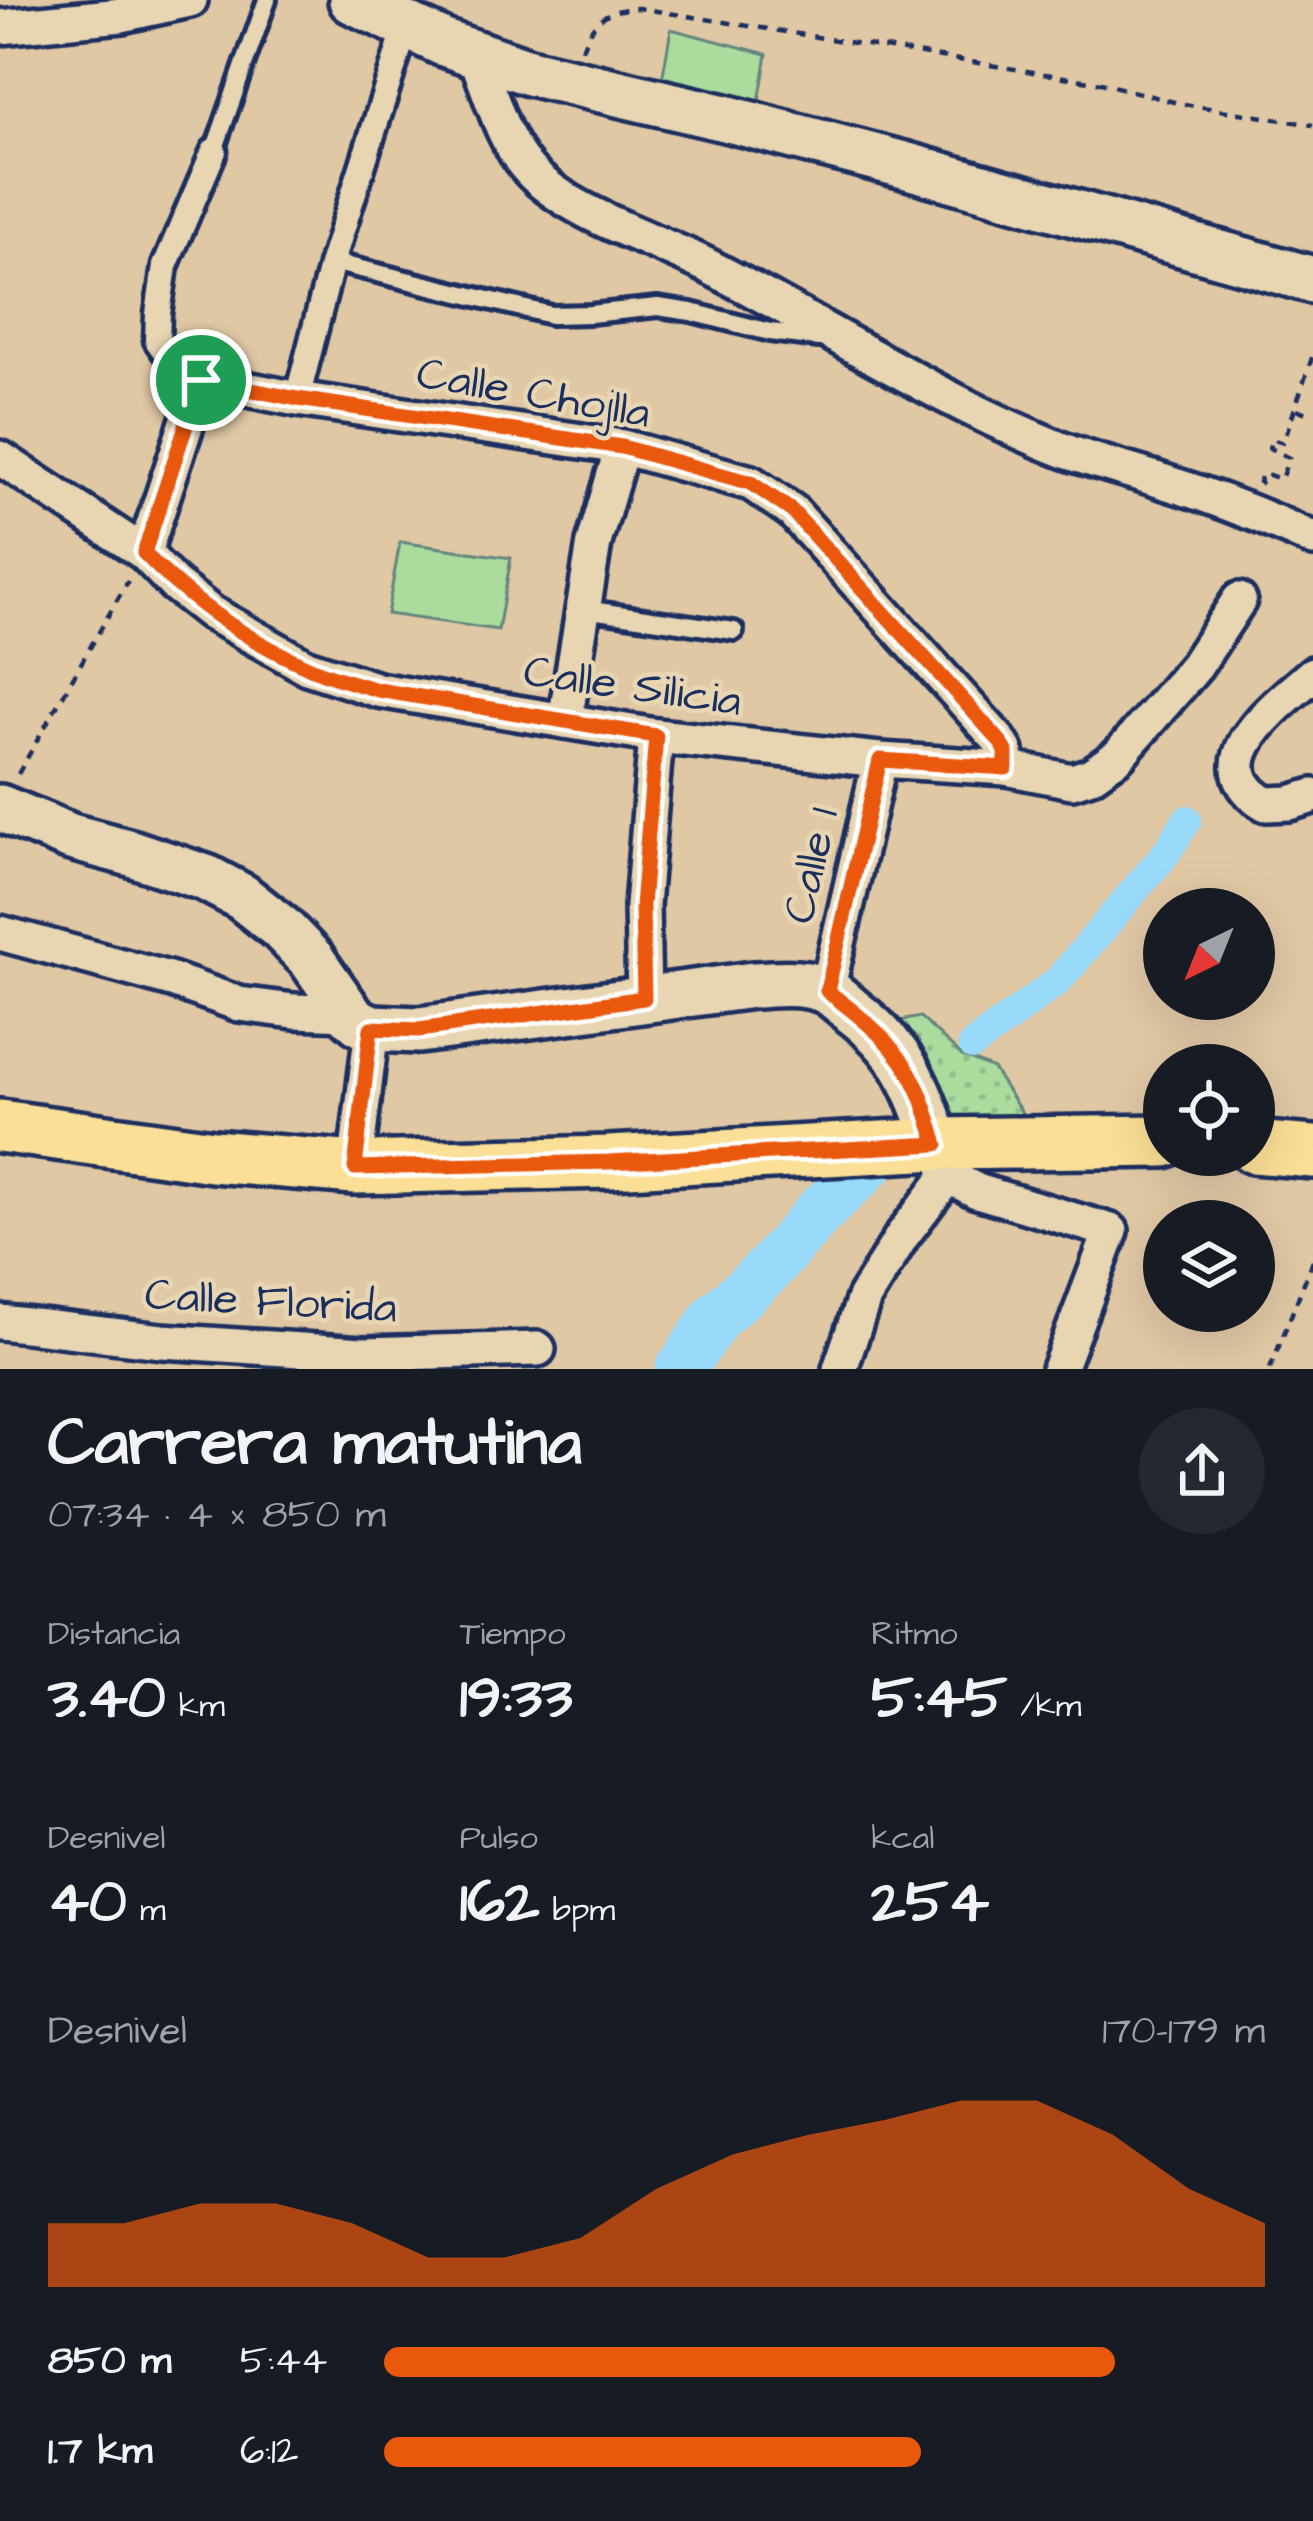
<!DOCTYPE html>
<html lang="es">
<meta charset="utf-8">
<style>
:root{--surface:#171b24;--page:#242831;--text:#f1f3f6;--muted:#9ea1a6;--accent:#ea580c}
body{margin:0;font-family:"Architects Daughter",sans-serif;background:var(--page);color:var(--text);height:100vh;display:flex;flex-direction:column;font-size:45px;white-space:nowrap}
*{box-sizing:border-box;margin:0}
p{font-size:39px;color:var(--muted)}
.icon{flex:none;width:66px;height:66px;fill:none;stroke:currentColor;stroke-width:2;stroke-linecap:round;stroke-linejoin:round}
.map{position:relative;height:1369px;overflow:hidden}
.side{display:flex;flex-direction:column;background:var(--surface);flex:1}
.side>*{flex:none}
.needle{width:78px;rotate:223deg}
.buttons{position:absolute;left:1143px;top:888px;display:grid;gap:24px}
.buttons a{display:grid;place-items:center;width:132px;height:132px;border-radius:50%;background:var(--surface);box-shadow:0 12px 48px #0002;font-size:60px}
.pin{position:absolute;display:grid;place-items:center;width:102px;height:102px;color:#fff;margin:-51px;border:6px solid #fff;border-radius:50%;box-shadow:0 3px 12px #0007}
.round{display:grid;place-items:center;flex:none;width:126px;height:126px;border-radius:63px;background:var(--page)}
.overview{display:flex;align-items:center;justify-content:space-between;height:204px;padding:0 48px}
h1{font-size:66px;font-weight:700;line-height:90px}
.metrics{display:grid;grid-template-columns:repeat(3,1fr);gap:18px;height:204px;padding:12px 48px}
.metrics div{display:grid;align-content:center}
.metrics b{font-size:60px;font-weight:700}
.metrics small{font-size:33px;font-weight:400}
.metrics p{font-size:33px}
.chart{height:336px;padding:24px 48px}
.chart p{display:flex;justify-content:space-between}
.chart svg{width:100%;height:216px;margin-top:12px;fill:var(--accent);opacity:.7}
ul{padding:0 48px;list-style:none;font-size:39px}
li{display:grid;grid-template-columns:192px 144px 1fr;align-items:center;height:90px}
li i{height:30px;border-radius:15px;background:var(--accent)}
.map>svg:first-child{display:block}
.grass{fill:#abdc9d;stroke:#63867e;stroke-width:3}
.park{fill:url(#park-dots);stroke:#63867e;stroke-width:3}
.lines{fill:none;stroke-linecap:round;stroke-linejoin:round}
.canal{stroke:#99dafb;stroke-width:30}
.river{stroke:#99dafb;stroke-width:51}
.service-casing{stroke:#1b2f5e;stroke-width:26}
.pedestrian-casing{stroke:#1b2f5e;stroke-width:33}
.minor-casing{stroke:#1b2f5e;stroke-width:42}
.secondary-casing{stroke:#1b2f5e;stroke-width:54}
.primary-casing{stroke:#1b2f5e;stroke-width:60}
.path{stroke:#1b2f5e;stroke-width:4.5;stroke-dasharray:9 9;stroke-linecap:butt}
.service{stroke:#e8d6b3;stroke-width:16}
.pedestrian{stroke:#e8d6b3;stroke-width:24}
.minor{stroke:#e8d6b3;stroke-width:33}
.secondary{stroke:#e8d6b3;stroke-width:45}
.primary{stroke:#fbdf96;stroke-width:51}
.route-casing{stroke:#fff;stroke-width:24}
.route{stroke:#ea580c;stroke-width:15}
.labels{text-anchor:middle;stroke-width:9;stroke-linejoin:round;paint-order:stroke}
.street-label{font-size:45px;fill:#1b2f5e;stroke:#e8d6b3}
</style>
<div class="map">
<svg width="1313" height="1369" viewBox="0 0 1313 1369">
<defs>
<pattern id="park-dots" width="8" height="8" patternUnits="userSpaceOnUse" patternTransform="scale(3)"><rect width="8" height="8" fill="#abdc9d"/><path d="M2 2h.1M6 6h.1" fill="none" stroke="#93bd8a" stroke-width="1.8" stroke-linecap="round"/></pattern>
</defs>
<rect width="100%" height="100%" fill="#e1c8a5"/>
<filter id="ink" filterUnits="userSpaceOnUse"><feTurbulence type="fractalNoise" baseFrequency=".00833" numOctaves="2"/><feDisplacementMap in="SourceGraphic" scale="24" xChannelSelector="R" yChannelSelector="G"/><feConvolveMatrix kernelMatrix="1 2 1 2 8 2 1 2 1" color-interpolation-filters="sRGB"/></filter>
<g filter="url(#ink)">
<g class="grass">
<polygon points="671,29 767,54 759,102 662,80"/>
<polygon points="400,542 511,558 498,630 387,614"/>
</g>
<polygon class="park" points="920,1017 962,1056 993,1069 1024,1116 952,1122 890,1023"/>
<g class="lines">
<polyline class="canal" points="973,1045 1058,981 1167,852 1187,820"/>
<polyline class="river" points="681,1369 716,1317 766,1272 822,1209 869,1164"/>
<g class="service-casing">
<g id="service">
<polyline points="214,151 267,0"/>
<polyline points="332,262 551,315 590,314 658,307 691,312 770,332 819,338"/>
<polyline points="584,609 734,631"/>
</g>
</g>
<g class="pedestrian-casing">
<g id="pedestrian">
<polyline points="201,380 174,364 157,340 158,314 165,266 214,151"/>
<polyline points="297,399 332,262 407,24"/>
</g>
</g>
<g class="minor-casing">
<g id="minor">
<polyline points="0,27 122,15 190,0"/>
<path d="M475,55c16,38 26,84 54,115 39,43 125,69 177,95 119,61 233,136 357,185 34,13 71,21 105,33 49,15 99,35 145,56"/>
<polyline points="0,458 144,553 174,584 211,613 307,667 378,690 656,736 880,760 1006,768 1072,781 1091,775 1118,756 1196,666 1239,600"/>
<polyline points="144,553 201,380 297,399 622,447 751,483 792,511 999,740 1006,751 1006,768"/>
<path d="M1313,674c-33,29 -117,89 -47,130l24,-1 23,-7"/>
<polyline points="565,721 594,543 622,447"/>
<polyline points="0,933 172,980 239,1004 294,1011 349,1013"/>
<polyline points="827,991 880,760"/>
<polyline points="644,998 642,906 656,736"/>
<polyline points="937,1144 948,1176 977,1191 1111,1231 1059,1369"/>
<polyline points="355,1168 372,1028"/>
<polyline points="0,1322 162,1341 363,1354 538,1349"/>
<polyline points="840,1369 864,1298 902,1236 948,1176"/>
</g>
</g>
<g class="secondary-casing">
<g id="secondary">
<polyline points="352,0 444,43 529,72 725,118 904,165 1313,280"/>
<path d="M0,808l71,29 60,16 75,25 36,19 39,31 31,32 37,53 10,9 13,6 47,2 334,-45c24,-1 53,-5 76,7 7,4 15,12 22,18 52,39 66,75 86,134"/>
</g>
</g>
<g class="primary-casing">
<g id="primary">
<polyline points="0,1126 213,1156 355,1168 609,1162 937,1144 1164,1141"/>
<polyline points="1254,1147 1313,1152"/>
</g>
</g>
<g class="path">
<path d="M582,49c12,-32 24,-39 56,-41l463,75 77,20 135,22"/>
<polyline points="1297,409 1313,416"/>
<polyline points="1262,484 1259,482 1263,473 1281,479 1289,458 1269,448 1272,439 1283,443 1313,355"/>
<polyline points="18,774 128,581"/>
<polyline points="1270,1369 1313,1260"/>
</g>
<use href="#service" class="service"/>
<use href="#pedestrian" class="pedestrian"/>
<use href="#minor" class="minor"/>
<use href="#secondary" class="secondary"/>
<use href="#primary" class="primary"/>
</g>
</g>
<g class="lines" filter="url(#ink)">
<g class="route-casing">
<path id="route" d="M201,380l97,19 324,48 129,36 41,28 207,229 7,11v17l-126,-8 -53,231c36,27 72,55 91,98 8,17 13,37 19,55l-328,18 -254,6 16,-140 48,2 225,-32 -2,-92 14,-170 -278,-46c-24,-7 -49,-13 -72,-24 -61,-27 -116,-65 -162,-113z"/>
</g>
<use href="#route" class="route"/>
</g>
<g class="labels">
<g class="street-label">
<text transform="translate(534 391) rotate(10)" y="16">Calle Chojlla</text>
<text transform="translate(633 684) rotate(8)" y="16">Calle Silicia</text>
<text transform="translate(809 865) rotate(-77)" y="16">Calle 1</text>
<text transform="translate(271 1299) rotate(3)" y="16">Calle Florida</text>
</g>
</g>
</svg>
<div class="buttons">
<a><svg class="needle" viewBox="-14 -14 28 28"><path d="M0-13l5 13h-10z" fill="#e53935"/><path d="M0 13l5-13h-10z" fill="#9ea1a6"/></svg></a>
<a><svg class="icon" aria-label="locate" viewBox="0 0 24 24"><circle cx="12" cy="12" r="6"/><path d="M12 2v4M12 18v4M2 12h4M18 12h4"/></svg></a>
<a><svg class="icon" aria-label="layers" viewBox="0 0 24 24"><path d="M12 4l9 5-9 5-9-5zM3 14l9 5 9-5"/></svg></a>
</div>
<div class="pin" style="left:201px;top:380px;background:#1e9e55"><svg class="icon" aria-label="arrive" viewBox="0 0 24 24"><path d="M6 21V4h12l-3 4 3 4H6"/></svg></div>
</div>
<section class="side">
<div class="overview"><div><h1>Carrera matutina</h1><p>07:34 · 4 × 850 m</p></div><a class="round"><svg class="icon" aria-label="share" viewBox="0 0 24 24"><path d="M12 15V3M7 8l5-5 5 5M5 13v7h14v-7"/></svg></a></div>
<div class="metrics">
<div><p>Distancia</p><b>3.40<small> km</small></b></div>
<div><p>Tiempo</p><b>19:33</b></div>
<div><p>Ritmo</p><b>5:45<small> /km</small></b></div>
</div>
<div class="metrics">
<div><p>Desnivel</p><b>40<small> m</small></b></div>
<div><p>Pulso</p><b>162<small> bpm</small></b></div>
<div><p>kcal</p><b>254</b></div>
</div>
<div class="chart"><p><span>Desnivel</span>170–179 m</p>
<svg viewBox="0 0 160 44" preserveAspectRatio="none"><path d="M0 44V31L10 31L20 27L30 27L40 31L50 38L60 38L70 34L80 24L90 17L100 13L110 10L120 6L130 6L140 13L150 24L160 31V44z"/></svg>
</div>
<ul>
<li><b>850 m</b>5:44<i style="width:83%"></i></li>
<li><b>1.7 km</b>6:12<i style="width:61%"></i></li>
</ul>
</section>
